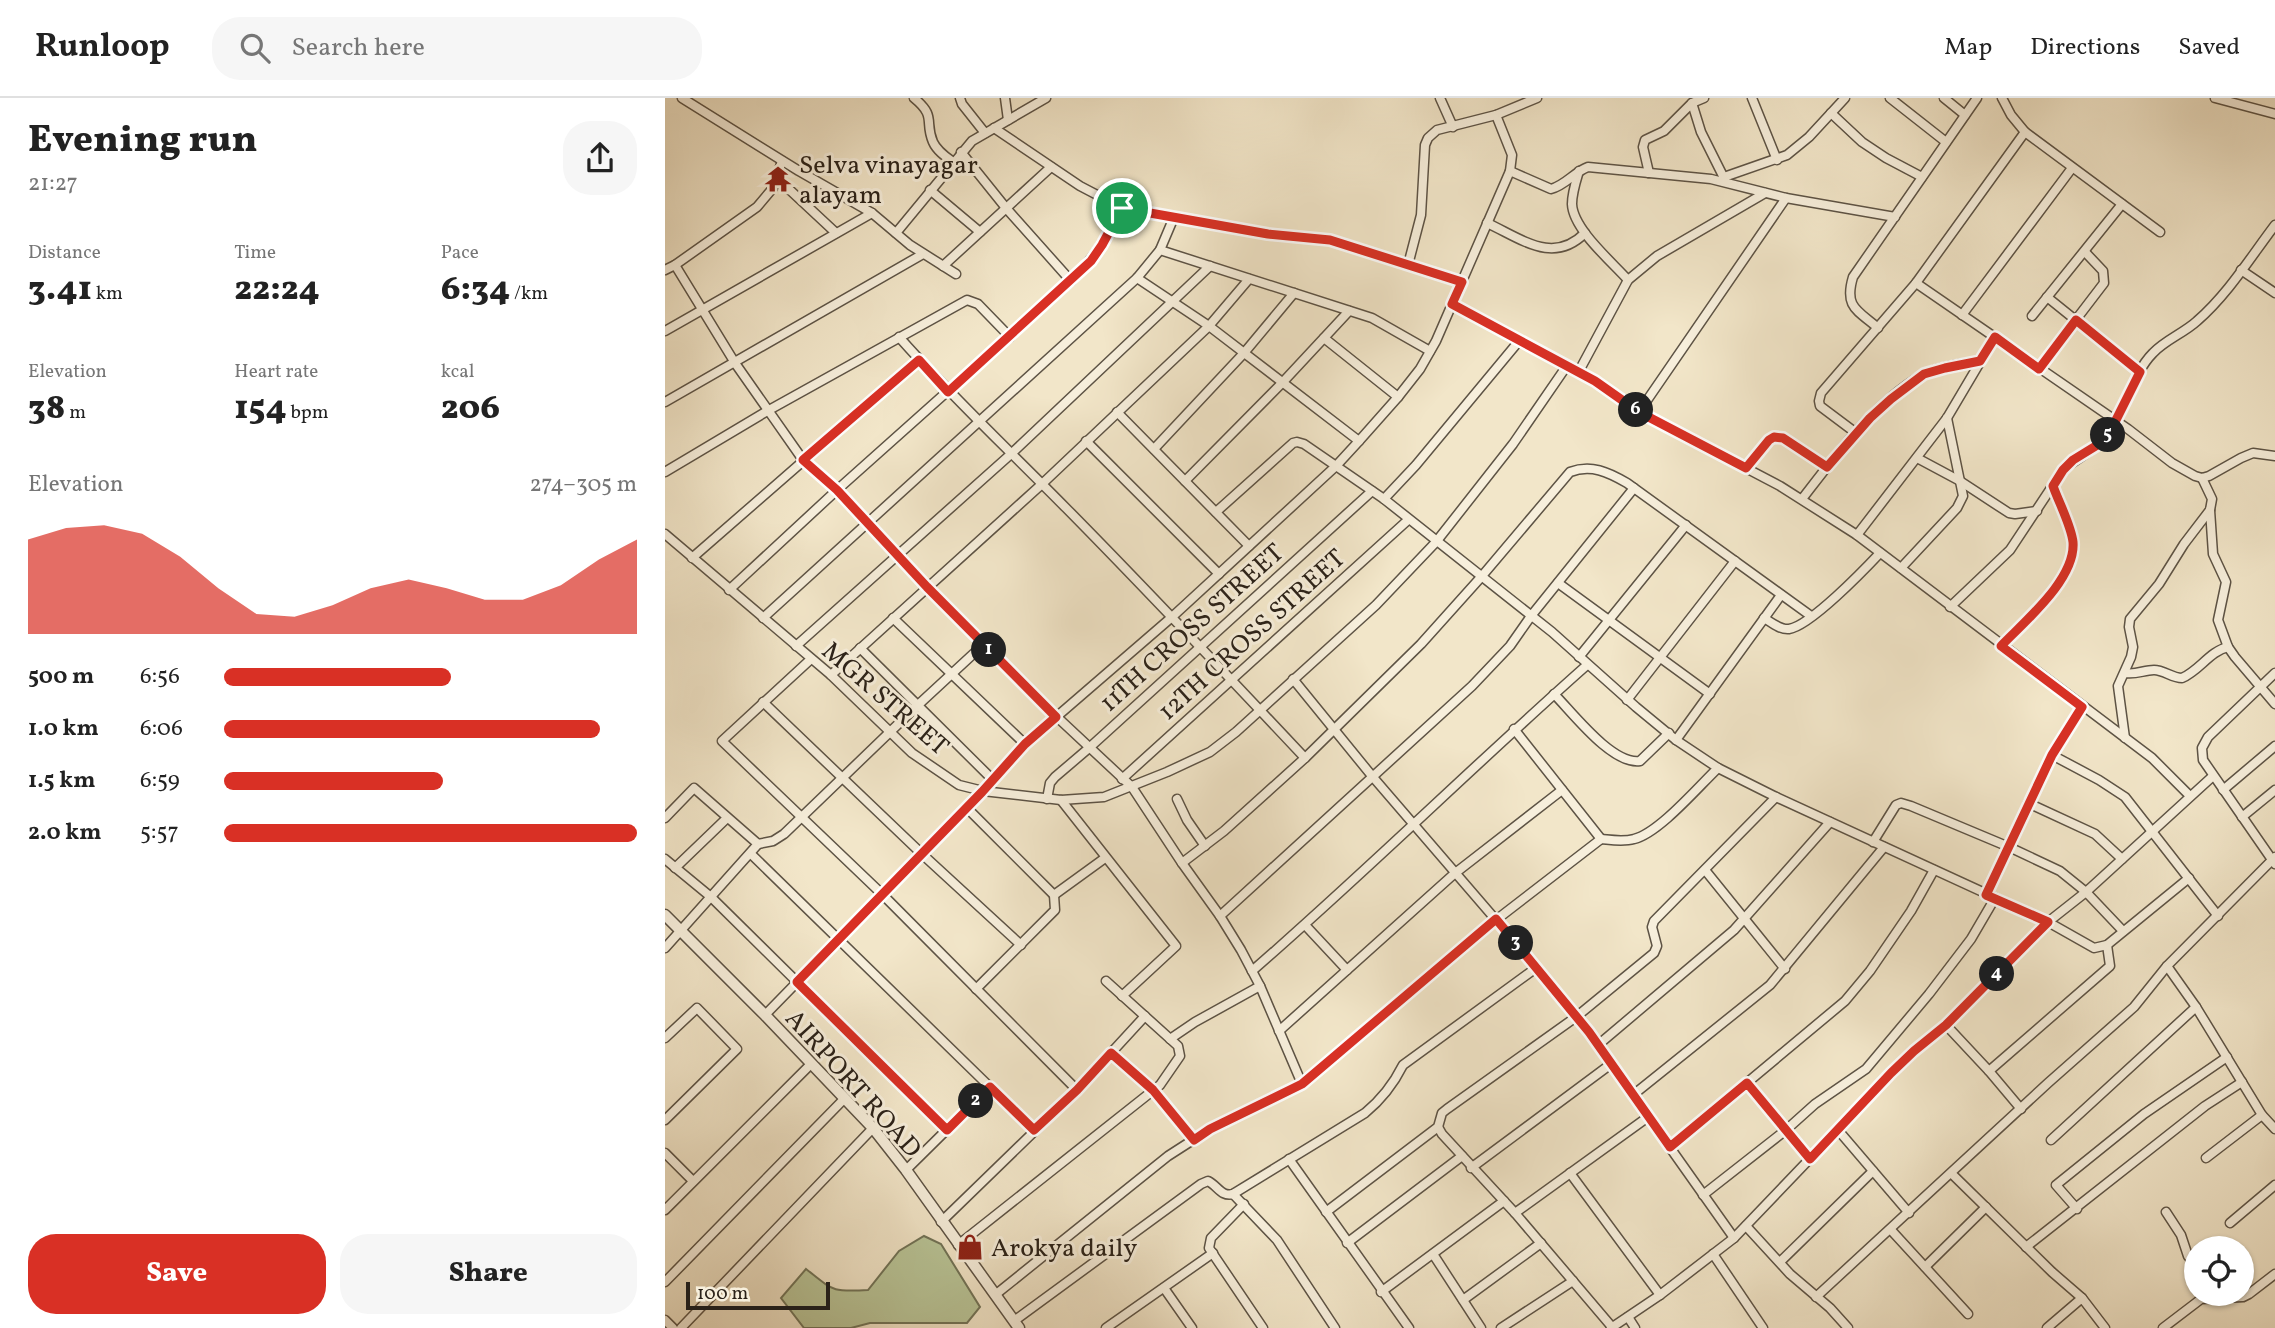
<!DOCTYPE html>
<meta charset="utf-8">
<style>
:root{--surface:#fff;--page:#f6f6f6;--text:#222;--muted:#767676;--line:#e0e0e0;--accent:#d93025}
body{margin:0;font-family:Vollkorn,serif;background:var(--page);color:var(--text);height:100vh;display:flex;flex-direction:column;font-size:26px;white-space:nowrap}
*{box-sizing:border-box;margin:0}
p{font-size:23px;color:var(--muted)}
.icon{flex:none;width:38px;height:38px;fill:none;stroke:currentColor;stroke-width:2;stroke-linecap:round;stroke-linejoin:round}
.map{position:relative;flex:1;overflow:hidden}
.sheet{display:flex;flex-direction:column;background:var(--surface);width:665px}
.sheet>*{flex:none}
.tools{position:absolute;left:1519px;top:1138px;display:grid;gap:14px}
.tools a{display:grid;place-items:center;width:70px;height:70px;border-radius:50%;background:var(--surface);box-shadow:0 2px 5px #0004;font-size:35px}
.scale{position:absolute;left:21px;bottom:18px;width:144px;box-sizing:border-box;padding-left:7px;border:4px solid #2b2219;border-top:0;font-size:19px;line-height:24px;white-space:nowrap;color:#2b2219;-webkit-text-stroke:5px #f7efdc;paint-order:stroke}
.pin{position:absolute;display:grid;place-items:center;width:60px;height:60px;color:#fff;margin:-30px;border:4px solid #fff;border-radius:50%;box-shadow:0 2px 7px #0007}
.km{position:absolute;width:35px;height:35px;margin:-18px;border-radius:50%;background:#222;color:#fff;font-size:19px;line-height:35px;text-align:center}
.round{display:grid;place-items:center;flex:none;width:74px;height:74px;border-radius:28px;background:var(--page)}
.overview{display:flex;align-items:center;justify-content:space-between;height:119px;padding:0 28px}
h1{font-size:38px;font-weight:800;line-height:52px}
.metrics{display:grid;grid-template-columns:repeat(3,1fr);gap:10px;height:119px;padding:7px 28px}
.metrics div{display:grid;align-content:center}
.metrics b{font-size:35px;font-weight:800}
.metrics small{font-size:19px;font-weight:400}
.metrics p{font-size:19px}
.chart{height:196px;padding:14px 28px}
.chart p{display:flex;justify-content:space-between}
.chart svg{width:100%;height:126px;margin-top:7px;fill:var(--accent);opacity:.7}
.primary-button{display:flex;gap:14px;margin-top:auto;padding:14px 28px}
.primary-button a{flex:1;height:80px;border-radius:28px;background:var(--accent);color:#fff;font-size:28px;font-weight:800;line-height:80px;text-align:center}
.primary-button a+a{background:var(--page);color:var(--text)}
ul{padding:0 28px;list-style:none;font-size:23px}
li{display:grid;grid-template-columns:112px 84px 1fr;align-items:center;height:52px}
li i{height:18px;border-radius:9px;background:var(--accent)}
header{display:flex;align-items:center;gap:42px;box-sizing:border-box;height:98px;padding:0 35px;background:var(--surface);border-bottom:2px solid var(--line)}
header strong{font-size:33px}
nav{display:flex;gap:38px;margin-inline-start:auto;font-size:24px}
.search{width:490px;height:63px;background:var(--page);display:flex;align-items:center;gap:18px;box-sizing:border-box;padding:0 24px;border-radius:28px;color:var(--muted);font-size:26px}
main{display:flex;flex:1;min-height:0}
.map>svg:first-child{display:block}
.green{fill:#b9c598;stroke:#727458;stroke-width:2}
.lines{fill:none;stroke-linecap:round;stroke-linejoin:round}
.minor-casing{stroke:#5d5345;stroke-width:11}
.tertiary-casing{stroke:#5d5345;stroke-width:13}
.minor{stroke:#f7efdc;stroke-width:8}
.tertiary{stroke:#f7efdc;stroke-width:10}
.route-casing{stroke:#fff;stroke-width:14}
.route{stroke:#d93025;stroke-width:9}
.labels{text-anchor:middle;stroke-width:6;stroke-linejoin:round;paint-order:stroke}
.poi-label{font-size:26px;fill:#2b2219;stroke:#f7efdc;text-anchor:start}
.street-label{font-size:26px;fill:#2b2219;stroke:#f7efdc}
</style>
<header>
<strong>Runloop</strong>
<div class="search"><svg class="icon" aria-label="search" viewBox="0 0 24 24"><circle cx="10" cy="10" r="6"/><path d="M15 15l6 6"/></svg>Search here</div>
<nav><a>Map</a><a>Directions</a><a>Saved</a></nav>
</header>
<main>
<section class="sheet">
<div class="overview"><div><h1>Evening run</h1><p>21:27</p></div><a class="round"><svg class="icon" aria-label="share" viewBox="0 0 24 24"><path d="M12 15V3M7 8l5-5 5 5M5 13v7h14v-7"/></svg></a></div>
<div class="metrics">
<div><p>Distance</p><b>3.41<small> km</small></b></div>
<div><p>Time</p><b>22:24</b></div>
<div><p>Pace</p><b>6:34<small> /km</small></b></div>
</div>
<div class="metrics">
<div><p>Elevation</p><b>38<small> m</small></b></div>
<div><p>Heart rate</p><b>154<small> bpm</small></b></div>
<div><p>kcal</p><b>206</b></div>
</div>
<div class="chart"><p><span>Elevation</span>274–305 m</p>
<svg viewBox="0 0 160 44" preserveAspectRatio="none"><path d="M0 44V11L10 7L20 6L30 9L40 17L50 28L60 37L70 38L80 34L90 28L100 25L110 28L120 32L130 32L140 27L150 18L160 11V44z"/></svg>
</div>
<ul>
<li><b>500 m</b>6:56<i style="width:55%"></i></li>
<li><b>1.0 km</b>6:06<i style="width:91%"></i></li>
<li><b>1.5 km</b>6:59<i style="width:53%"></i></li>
<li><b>2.0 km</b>5:57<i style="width:100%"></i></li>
</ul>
<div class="primary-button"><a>Save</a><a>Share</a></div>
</section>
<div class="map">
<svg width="1610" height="1230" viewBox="0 0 1610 1230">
<rect width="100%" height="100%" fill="#f2e6c9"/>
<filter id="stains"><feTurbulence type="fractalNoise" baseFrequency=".00286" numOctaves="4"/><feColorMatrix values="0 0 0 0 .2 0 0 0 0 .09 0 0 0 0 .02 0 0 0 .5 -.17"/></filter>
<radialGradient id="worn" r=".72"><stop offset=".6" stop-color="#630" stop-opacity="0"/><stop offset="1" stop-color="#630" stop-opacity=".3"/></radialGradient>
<path class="green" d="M259,1138l17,8 39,63 -13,16h-97l-19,5h-47l-23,-30 25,-29c28,22 25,23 62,21l31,-39z"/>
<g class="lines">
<g class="minor-casing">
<g id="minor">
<polyline points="17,0 134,73 207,115 245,147 291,176"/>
<path d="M249,0c23,19 10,23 19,44 4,9 13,15 20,20"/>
<polyline points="295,0 297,6 320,35"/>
<polyline points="340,0 343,22"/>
<polyline points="775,0 788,29"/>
<polyline points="1087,0 1112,62"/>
<polyline points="1225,0 1281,44"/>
<polyline points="1279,0 1300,17"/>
<polyline points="1337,0 1346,17 1360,34 1495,134"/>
<polyline points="1550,0 1610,16"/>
<polyline points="1027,5 1036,34 1060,82"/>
<polyline points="1166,15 1197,44 1221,60 1257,79"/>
<polyline points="329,30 415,88 457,110 603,136 665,142 797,184"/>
<polyline points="296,54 341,110 406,183"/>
<path d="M845,73l41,18c15,-4 23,-17 37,-22l123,12 75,19 109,19"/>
<path d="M914,73c-3,10 -7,22 -7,33 1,25 39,57 56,76"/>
<polyline points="984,75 978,49 980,42 999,33 1027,5 1039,0"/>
<polyline points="1059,79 1122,57 1144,39 1180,0"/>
<polyline points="112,80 171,135"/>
<polyline points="265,92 315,134"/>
<path d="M822,125c35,16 66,42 98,10"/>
<polyline points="231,135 307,43 381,0"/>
<polyline points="495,152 707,220 765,253"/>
<polyline points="10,167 92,109 108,90 117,63"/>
<polyline points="743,167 756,117 760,47 763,40 772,32 831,17 872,0"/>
<polyline points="278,168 386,69"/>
<polyline points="0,172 10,167 70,265 138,362 172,392 232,458 392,619 467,689 517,765 555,818 576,852 595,888 637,986"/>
<polyline points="1576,172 1610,195"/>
<polyline points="472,180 544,228 694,343"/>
<polyline points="1251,185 1463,331 1507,365 1530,378 1537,380 1544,378 1576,360 1588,355 1610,358"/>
<polyline points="1382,199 1475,274"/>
<polyline points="787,206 930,283 974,314 1115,388 1192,437 1487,660 1525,698"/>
<polyline points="1297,217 1407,70"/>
<polyline points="1367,218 1457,106"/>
<path d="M1213,230c-21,-18 -34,-21 -25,-51l124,-179"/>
<polyline points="0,233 207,115"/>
<path d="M234,239c53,60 111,114 167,171 81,82 160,166 239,250"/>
<polyline points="659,240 733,299"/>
<polyline points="1374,270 1439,185 1438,173 1420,154"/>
<polyline points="913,275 963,182 992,158 1100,95"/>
<polyline points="0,304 258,156"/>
<polyline points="452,314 584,448"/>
<polyline points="974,314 1121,100"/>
<polyline points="1191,335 1155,308 1154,303 1156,295 1251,185 1360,34"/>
<polyline points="421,343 554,476"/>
<polyline points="489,351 579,255 629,195"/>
<polyline points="1252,360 1295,383 1344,415 1350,416 1372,413"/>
<polyline points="1081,370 1104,342 1109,339 1118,340 1162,369"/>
<polyline points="0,374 104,312 302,202 313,206 345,239"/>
<polyline points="520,383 617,285 684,213"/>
<polyline points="719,401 751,367 854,243"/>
<path d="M1137,401c34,-44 71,-95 120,-124 17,-9 39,-11 58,-14"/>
<polyline points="1545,412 1548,456 1561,484 1553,522 1563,549 1570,559 1610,606"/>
<polyline points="551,414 628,345 632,344 639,346 719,401 887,534 971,609 1011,642 1053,670 1111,699 1383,824 1429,850 1442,847 1524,780"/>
<polyline points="0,436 166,577 247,655 294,687 318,693 396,702 439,699 502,674 545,654 571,634 711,507 771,444 848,346 901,269"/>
<polyline points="1192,437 1282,320 1330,239"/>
<polyline points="27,460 254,262"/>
<polyline points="1236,470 1292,410 1298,398 1282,320"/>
<polyline points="893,485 1045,596"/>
<path d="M64,492l108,-100 234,-209c23,-23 36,-44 51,-73"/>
<path d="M1285,509l60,-57 53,-80c15,-13 35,-21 46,-37 18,-24 23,-59 44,-80 12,-13 31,-20 44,-32 31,-27 53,-63 78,-96"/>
<polyline points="98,520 472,180 495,152 509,119"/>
<polyline points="228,520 360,646"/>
<path d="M1099,520c7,4 16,12 25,11 21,-3 75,-59 91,-76"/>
<polyline points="131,548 346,356 545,168"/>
<path d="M1336,548c24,-25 75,-67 72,-104 -2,-17 -14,-39 -20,-56"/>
<polyline points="195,550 328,682"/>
<polyline points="914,559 1021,427"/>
<polyline points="146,561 57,643 218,797 412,992"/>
<path d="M1460,575c11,2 19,-3 29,-3 10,0 18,8 28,8 17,-7 28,-27 46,-31"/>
<polyline points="1610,575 1543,639 1537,650 1538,662 1610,766"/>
<polyline points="166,577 377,386 544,228 584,181"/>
<polyline points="628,581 707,678 831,822 924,935 1069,1140"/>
<path d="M889,596c18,18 58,71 86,67l29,-28"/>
<polyline points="962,602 1070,463"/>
<polyline points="98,604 257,756 356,847"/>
<polyline points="849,631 936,741"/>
<polyline points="1460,640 1453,588 1466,559 1468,549 1464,529 1465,521 1494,486 1519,446 1545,412 1547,401 1537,380"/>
<polyline points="1011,642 1116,497"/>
<polyline points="1387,657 1434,682 1460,699 1553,818"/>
<polyline points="457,681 743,422"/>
<polyline points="1558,692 1610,648"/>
<polyline points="382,701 385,685 390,679 424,650 707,393"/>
<polyline points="512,701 522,722 540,748"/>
<polyline points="396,702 511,848 457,898"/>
<polyline points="1363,705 1430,736 1457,761"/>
<polyline points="302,710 389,797 440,760"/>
<polyline points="1577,719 1610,692"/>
<polyline points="0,720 29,690 93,746 0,850"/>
<path d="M936,741c11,1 22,3 33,0 25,-6 64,-52 84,-71"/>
<polyline points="1208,744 1231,707 1236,705 1246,708 1344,749 1395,773 1421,794 1458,833"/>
<polyline points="93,746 108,743 119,736 253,607 319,546"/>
<polyline points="86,756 369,1032"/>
<polyline points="0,761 46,799 282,1032"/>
<path d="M517,765l42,-32 81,-73 116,-114 61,-68 88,-104c21,-8 38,0 57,11l184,133"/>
<polyline points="10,770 62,720"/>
<polyline points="1040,772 1120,871"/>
<polyline points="1321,797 1387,657 1417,609"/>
<polyline points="555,818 807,588 845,548 866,518 969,390"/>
<polyline points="640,827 682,872"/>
<polyline points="1502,868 1531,909 1597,1017 1610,1031"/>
<path d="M587,873c114,-99 222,-206 335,-306"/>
<polyline points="311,891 390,812 389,797"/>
<polyline points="100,917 302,710 360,646 507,519 671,368 694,343 733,299 755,271 771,243 845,73 847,57 831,17"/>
<polyline points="1281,927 1324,973 1356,1011"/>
<polyline points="614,933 789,776 897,692"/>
<polyline points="0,940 32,910 72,951 0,1022"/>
<polyline points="505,941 530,924 595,888"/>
<polyline points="933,947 1069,832 1165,724"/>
<polyline points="446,955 488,992 529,1042"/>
<polyline points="1324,973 1445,868 1442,847"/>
<polyline points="1082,985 1145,1061"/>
<polyline points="968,997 1105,887 1219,749"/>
<polyline points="773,1029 777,1036 850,1115 947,1229"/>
<polyline points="1173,1032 1244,1115"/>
<polyline points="1386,1042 1531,909"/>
<polyline points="1005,1049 1180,903 1205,873 1246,813 1269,772"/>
<polyline points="0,1055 28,1083"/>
<polyline points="1541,1060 1597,1017"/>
<polyline points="624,1061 744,1230"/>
<polyline points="806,1070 946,966"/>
<polyline points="241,1072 325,989"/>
<polyline points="905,1075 995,1197"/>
<polyline points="1287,1076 1387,1174 1417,1200"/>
<polyline points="568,1096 612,1142 670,1230"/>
<polyline points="1038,1097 1121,1032 1150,1006 1201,971 1264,896 1306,841 1330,800"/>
<polyline points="579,1106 546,1140 544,1150 598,1230"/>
<polyline points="1412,1111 1391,1087 1479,1016 1562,959"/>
<polyline points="0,1112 146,966"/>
<polyline points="661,1114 773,1029 777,1015 782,1011 911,919 989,855 992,848 987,829 989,823 1111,699"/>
<polyline points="1501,1114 1516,1137 1523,1158 1531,1167"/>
<polyline points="850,1115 983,1019"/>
<polyline points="276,1124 412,992 480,918"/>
<polyline points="1565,1125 1610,1087"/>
<polyline points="1081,1128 1125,1176 1165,1210 1183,1230"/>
<polyline points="1226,1132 1303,1216"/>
<polyline points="682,1145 797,1058"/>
<polyline points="293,1147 495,987 515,958 513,948 441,883"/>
<polyline points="1361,1149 1540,1008 1577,984"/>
<polyline points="768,1156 816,1230"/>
<polyline points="1048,1156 1098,1230"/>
<polyline points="1115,1164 1208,1073"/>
<polyline points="1260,1169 1321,1109"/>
<polyline points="0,1184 180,1000"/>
<polyline points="499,1190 527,1230"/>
<polyline points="716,1194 839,1103"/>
<polyline points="330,1197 503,1058 545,1031 637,986 831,822 936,741"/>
<polyline points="1151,1199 1383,985 1469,909 1502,868 1610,759"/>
<polyline points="798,1202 876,1145"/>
<polyline points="963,1219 970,1230"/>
<polyline points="0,1222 8,1230"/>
<path d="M349,1223l187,-137 7,-3c10,5 13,16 25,13l132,-81c17,-14 28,-28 38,-48l133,-97"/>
<polyline points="16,1230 208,1030"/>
<polyline points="441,1230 548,1155"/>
<polyline points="836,1230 908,1183"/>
<polyline points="946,1230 995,1197 1069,1140 1226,976 1262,942 1281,927 1383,824 1421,794 1548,678"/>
<polyline points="1382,1230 1417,1200 1440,1230"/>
<polyline points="1498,1230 1536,1201 1578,1199 1584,1196 1610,1176"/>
</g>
</g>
<g class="tertiary-casing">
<polyline id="tertiary" points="0,817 100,917 208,1030 241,1072 354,1230"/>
</g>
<use href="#minor" class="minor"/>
<use href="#tertiary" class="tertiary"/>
</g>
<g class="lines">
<g class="route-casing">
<path id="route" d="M457,110l146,26 62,6 132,42 -10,22 143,77 44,31 107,56 23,-28 5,-3 9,1 44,29 43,-49 21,-19 33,-25 21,-6 35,-7 15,-24 44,32 37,-49 64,52 -30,60 -11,12 -26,16 -10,10 -10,16c6,17 18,39 20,56 3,37 -48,79 -72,104l81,61 -30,48 -66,140 62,27 -102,103 -32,26 -23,22 -81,86 -63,-76 -77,64 -81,-115 -93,-113 -194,165 -92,45 -16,11 -41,-50 -42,-37 -34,37 -43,40 -44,-43 -43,43 -150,-148 185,-190 43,-48 31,-27 -129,-130 -90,-97 -34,-30 116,-100 29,32 143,-131 11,-16z"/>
</g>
<use href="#route" class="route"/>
</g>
<defs>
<g id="temple-bare" transform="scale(2.1)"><path d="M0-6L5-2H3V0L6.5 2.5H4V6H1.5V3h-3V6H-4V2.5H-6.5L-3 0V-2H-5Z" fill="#8f2418" stroke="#f7efdc" stroke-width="2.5" paint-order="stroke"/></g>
<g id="shop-bare" transform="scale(2.1)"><path d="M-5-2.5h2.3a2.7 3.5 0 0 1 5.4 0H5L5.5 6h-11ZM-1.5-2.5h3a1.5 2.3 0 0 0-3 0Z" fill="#8f2418" stroke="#f7efdc" stroke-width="2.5" paint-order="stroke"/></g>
</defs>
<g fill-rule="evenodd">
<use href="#temple-bare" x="113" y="81"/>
<use href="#shop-bare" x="305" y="1149"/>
</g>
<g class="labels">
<g class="poi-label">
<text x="134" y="75">Selva vinayagar<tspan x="134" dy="30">alayam</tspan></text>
<text x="326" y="1158">Arokya daily</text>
</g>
<g class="street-label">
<text transform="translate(526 529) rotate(-42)" y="9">11TH CROSS STREET</text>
<text transform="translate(586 536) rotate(-42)" y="9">12TH CROSS STREET</text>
<text transform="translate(221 600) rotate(41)" y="9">MGR STREET</text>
<text transform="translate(189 985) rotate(48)" y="9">AIRPORT ROAD</text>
</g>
</g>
<rect width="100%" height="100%" filter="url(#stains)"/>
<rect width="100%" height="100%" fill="url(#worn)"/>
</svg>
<div class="tools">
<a><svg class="icon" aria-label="locate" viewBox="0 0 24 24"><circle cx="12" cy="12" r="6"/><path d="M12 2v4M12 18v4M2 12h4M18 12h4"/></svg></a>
</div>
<div class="scale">100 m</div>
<div class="pin" style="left:457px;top:110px;background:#1e9e55"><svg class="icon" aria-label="arrive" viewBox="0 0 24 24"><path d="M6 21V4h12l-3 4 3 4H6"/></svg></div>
<b class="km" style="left:324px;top:552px">1</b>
<b class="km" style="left:311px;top:1003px">2</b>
<b class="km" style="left:851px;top:845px">3</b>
<b class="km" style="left:1332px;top:876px">4</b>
<b class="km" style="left:1443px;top:337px">5</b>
<b class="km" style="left:971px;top:312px">6</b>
</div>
</main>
